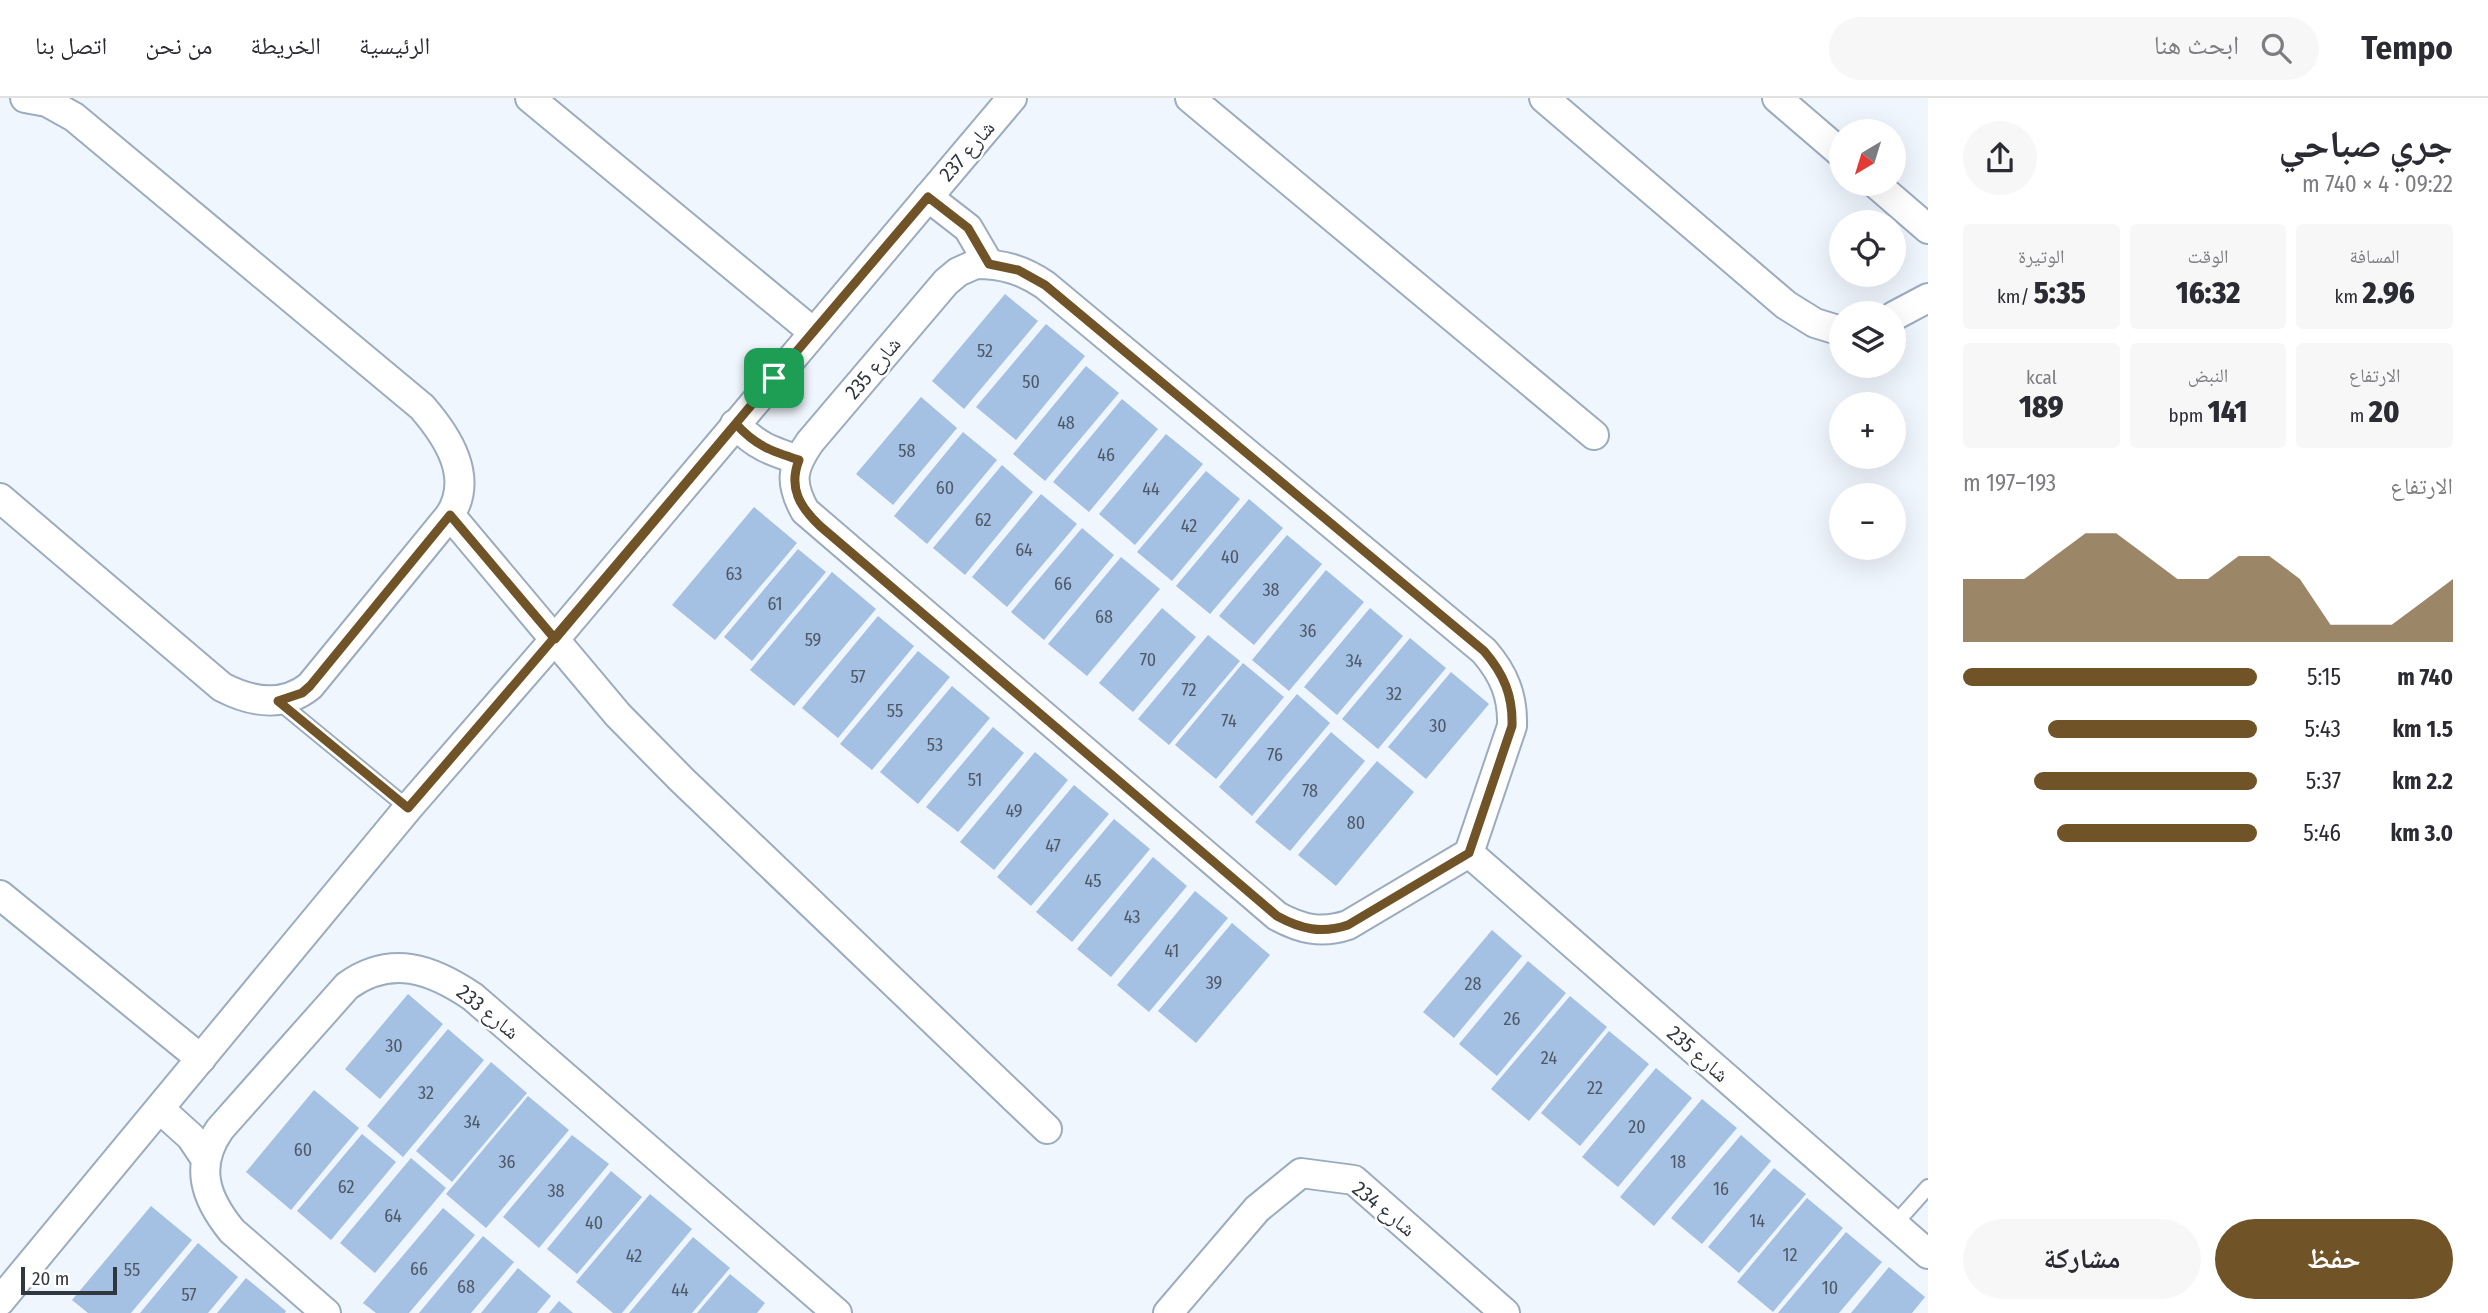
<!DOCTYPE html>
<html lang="ar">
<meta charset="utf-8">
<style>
:root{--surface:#fff;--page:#f7f7f7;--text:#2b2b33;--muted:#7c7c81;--line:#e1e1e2;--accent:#715328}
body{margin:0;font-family:"Fira Sans Condensed","Noto Naskh Arabic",sans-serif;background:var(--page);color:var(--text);direction:rtl;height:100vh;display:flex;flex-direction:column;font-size:26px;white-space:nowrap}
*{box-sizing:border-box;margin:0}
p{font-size:23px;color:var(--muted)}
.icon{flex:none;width:38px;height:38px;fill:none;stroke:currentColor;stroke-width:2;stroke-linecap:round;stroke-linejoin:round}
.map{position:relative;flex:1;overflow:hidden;direction:ltr}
.sheet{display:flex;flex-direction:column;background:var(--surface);width:560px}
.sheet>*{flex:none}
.needle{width:46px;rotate:218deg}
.tools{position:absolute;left:1829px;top:21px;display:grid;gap:14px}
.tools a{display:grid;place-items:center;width:77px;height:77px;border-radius:50%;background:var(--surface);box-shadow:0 7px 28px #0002;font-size:35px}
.scale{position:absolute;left:21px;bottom:18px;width:96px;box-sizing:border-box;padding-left:7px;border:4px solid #31373f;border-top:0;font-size:19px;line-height:24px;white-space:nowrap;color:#31373f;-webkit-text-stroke:5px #fff;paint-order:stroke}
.pin{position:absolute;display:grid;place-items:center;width:60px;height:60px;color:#fff;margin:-30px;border-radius:14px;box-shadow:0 4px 10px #0006}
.round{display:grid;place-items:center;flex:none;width:74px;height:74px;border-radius:37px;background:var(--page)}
.summary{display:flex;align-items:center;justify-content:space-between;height:119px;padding:0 35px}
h1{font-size:38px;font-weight:800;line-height:52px}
.stats{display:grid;grid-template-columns:repeat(3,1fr);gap:10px;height:119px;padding:7px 35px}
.stats div{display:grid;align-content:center;border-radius:7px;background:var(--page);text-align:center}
.stats b{font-size:30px;font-weight:800}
.stats small{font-size:19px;font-weight:400}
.stats p{font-size:19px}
.chart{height:196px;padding:14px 35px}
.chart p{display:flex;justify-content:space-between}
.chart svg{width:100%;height:126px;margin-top:7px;fill:var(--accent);opacity:.7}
.cta{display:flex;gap:14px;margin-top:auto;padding:14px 35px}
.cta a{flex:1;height:80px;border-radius:42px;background:var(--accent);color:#fff;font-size:28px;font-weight:800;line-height:80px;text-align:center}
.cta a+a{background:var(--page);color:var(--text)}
ul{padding:0 35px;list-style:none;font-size:23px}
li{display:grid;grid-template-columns:112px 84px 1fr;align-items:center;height:52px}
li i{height:18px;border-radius:9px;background:var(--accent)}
header{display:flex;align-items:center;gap:42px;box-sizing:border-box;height:98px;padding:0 35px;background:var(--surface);border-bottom:2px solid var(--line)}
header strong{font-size:33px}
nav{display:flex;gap:38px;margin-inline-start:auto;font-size:24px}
.search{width:490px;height:63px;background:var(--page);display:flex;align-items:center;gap:18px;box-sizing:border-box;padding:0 24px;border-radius:38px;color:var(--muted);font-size:26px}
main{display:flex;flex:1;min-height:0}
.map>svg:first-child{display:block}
.building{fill:#a4c0e2}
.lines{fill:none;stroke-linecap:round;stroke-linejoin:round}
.lane-casing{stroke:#9cacbf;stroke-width:18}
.street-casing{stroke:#9cacbf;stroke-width:32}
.lane{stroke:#fff;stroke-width:14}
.street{stroke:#fff;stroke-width:28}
.route-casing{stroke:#fff;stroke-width:14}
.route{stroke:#715328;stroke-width:9}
.labels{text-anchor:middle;stroke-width:5;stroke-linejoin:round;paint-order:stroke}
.number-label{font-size:18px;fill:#4e5968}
.street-label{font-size:21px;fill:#31373f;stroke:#fff}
</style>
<header>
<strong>Tempo</strong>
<div class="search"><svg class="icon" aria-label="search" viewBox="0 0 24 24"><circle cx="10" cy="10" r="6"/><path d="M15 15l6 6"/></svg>ابحث هنا</div>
<nav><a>الرئيسية</a><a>الخريطة</a><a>من نحن</a><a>اتصل بنا</a></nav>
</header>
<main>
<section class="sheet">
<div class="summary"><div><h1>جري صباحي</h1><p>09:22 · 4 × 740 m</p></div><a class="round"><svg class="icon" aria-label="share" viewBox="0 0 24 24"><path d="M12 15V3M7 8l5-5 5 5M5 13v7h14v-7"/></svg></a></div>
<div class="stats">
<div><p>المسافة</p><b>2.96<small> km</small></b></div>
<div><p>الوقت</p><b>16:32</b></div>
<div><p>الوتيرة</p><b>5:35<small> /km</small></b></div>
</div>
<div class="stats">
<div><p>الارتفاع</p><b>20<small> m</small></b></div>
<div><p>النبض</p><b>141<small> bpm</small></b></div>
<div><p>kcal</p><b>189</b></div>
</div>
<div class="chart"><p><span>الارتفاع</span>193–197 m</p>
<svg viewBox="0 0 160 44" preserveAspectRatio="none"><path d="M0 44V22L10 22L20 22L30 14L40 6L50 6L60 14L70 22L80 22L90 14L100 14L110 22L120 38L130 38L140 38L150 30L160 22V44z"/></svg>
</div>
<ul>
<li><b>740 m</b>5:15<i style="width:100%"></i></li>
<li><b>1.5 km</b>5:43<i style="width:71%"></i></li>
<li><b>2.2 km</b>5:37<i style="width:76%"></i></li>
<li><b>3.0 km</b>5:46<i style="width:68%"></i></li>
</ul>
<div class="cta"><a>حفظ</a><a>مشاركة</a></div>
</section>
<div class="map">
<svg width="1928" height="1215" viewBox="0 0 1928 1215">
<rect width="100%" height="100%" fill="#f0f6fe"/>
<g class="building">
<polygon points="1005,196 1038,223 964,311 932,283"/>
<polygon points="1046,226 1085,258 1016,342 976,309"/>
<polygon points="1086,268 1119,295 1045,383 1013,356"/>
<polygon points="921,299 957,330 893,407 856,376"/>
<polygon points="1122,301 1158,331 1089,414 1053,384"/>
<polygon points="963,334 997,362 927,446 894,418"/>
<polygon points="1166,336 1203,366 1135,447 1099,416"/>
<polygon points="1002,367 1033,394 965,477 933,450"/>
<polygon points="1206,373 1240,401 1172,483 1137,454"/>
<polygon points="1041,396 1077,426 1007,509 972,479"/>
<polygon points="1249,401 1283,430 1210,516 1176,488"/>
<polygon points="754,409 797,445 715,542 672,507"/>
<polygon points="1082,430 1114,457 1044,542 1011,514"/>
<polygon points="1287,437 1322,466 1254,547 1219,518"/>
<polygon points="798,451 826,474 752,563 724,539"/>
<polygon points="1121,459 1160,491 1087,578 1048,546"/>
<polygon points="1326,472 1364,504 1289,593 1252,562"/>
<polygon points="832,474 876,511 794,608 750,572"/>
<polygon points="1162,510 1196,539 1133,614 1099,585"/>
<polygon points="1370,510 1403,538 1337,617 1304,589"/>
<polygon points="878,518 914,548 838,640 802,610"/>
<polygon points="1208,537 1240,563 1169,647 1138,621"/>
<polygon points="1410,540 1446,570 1378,651 1342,621"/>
<polygon points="918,553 950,579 872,672 840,646"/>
<polygon points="1243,565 1284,599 1216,681 1175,647"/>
<polygon points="1451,574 1489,606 1426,681 1388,649"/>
<polygon points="952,588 990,620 918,706 880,674"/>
<polygon points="1297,596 1330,625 1252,718 1219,689"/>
<polygon points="993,629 1024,655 958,734 926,709"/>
<polygon points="1331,634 1365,663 1290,753 1255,724"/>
<polygon points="1035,654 1068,682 994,772 960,744"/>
<polygon points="1377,663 1414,694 1336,788 1298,757"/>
<polygon points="1074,687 1109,716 1031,808 997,779"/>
<polygon points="1114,721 1150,751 1072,844 1036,814"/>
<polygon points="1153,759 1187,788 1111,879 1077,851"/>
<polygon points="1195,793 1228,820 1149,914 1117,887"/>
<polygon points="1232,825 1270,857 1196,945 1158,913"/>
<polygon points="1492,832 1522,858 1454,940 1423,914"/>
<polygon points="1528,863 1566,895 1497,978 1459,946"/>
<polygon points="408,896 443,926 380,1001 345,971"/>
<polygon points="1570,898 1607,929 1529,1023 1491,991"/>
<polygon points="448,931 484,962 403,1059 367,1028"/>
<polygon points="1609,933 1649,966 1580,1048 1541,1015"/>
<polygon points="491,964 527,995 452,1084 416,1053"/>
<polygon points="1656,970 1692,1000 1618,1089 1582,1059"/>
<polygon points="314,992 359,1030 291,1112 246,1074"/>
<polygon points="528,998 569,1032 486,1130 446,1096"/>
<polygon points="1702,1001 1737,1030 1654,1128 1620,1099"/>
<polygon points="362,1036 396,1064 331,1142 297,1113"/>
<polygon points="572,1037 609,1066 539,1150 503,1119"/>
<polygon points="1741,1037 1771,1063 1702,1146 1671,1120"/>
<polygon points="411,1060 446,1090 375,1175 340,1145"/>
<polygon points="1774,1070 1806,1096 1739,1175 1708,1149"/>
<polygon points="611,1073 642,1099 577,1176 547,1151"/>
<polygon points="650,1096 692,1131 622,1215 613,1215 576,1184"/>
<polygon points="1807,1100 1843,1130 1773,1214 1737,1184"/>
<polygon points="151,1108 192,1142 131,1215 88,1215 72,1202"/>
<polygon points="443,1110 475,1137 409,1215 376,1215 363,1205"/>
<polygon points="1846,1134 1882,1164 1839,1215 1778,1215"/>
<polygon points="483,1138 514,1164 471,1215 419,1215"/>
<polygon points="693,1139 730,1170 692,1215 629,1215"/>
<polygon points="198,1145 238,1179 208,1215 140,1215"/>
<polygon points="1889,1169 1925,1199 1912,1215 1851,1215"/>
<polygon points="518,1170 551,1198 537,1215 481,1215"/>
<polygon points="730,1176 765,1205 757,1215 697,1215"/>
<polygon points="246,1180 286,1213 285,1215 217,1215"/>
<polygon points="559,1203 573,1215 549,1215"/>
</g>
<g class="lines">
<g class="lane-casing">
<g id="lane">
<polyline points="278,603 408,710"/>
<polyline points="1894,1127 1928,1089"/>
</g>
</g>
<g class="street-casing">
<g id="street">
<polyline points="530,0 813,234"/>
<polyline points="1190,0 1594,337"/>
<polyline points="1544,0 1786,207 1815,225 1841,233"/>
<polyline points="1777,0 1841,55"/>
<polyline points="1876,86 1928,131"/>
<polyline points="928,99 968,130 989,166"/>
<path d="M976,166c27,0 47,6 69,21l439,366c20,23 29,45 28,75l-43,127 -121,72c-27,9 -47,4 -71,-9l-472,-405c-16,-29 -13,-43 5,-69l136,-160 12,-10z"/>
<polyline points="1894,218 1928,200"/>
<path d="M735,326c21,22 36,27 64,36"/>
<path d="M0,400l222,189c29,15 61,21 88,-1l140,-171c24,-38 -2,-78 -28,-108l-348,-290 -27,-15 -22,-4"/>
<polyline points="450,417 618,617 682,682 1047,1031"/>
<polyline points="1469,755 1928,1156"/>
<polyline points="0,797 201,961"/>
<polyline points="160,1011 191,1039 205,1060"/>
<polyline points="0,1203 408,710 555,541 1012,0"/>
<path d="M326,1215l-94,-82c-27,-33 -38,-65 -12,-102l127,-143c44,-32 85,-17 126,11l364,316"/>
<polyline points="1168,1215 1257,1111 1301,1075 1354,1082 1505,1215"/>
</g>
</g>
<use href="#lane" class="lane"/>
<use href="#street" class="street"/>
</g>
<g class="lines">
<g class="route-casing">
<path id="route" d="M774,280c-121,144 -243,288 -366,430l-130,-107 24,-8 8,-7 140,-171 105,124 181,-215c20,22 35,27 63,36 -11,28 1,47 21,66l457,390c24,13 44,18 71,9l121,-72 43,-127c1,-30 -8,-52 -28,-75l-439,-366 -27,-15 -29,-6 -21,-36 -40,-31 -154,181"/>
</g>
<use href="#route" class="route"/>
</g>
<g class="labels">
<g class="number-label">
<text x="985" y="259">52</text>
<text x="1031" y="290">50</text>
<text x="1066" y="331">48</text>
<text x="907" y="359">58</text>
<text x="1106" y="363">46</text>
<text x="945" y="396">60</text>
<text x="1151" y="397">44</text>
<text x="983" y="428">62</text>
<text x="1189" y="434">42</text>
<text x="1024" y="458">64</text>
<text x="1230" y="465">40</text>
<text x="734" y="482">63</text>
<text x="1063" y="492">66</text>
<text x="1271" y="498">38</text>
<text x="775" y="512">61</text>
<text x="1104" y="525">68</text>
<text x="1308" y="539">36</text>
<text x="813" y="548">59</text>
<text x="1148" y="568">70</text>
<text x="1354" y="569">34</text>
<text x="858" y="585">57</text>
<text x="1189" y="598">72</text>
<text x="1394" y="602">32</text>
<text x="895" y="619">55</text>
<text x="1229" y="629">74</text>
<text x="1438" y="634">30</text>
<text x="935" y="653">53</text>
<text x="1275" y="663">76</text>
<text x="975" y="688">51</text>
<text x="1310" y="699">78</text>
<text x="1014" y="719">49</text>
<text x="1356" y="731">80</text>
<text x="1053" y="754">47</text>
<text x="1093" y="789">45</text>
<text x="1132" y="825">43</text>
<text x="1172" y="859">41</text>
<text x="1214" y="891">39</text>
<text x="1473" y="892">28</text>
<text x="1512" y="927">26</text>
<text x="394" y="954">30</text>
<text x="1549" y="966">24</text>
<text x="1595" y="996">22</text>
<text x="426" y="1001">32</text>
<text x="472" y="1030">34</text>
<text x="1637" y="1035">20</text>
<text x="303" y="1058">60</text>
<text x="507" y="1070">36</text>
<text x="1678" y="1070">18</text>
<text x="346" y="1095">62</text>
<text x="1721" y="1097">16</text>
<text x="556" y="1099">38</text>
<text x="393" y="1124">64</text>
<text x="1757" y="1129">14</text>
<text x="594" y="1131">40</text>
<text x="1790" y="1163">12</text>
<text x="634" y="1164">42</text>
<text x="419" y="1177">66</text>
<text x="132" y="1178">55</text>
<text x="466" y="1195">68</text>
<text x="1830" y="1196">10</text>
<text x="680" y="1198">44</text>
<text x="189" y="1203">57</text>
</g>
<g class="street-label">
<text transform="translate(967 53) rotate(-49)" y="7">شارع 237</text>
<text transform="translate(873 270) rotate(-50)" y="7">شارع 235</text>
<text transform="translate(488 914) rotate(39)" y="7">شارع 233</text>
<text transform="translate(1698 956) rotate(41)" y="7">شارع 235</text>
<text transform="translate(1384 1111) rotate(39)" y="7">شارع 234</text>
</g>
</g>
</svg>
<div class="tools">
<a><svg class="needle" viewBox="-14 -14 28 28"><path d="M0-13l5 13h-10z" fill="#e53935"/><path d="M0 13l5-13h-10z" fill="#7c7c81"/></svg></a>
<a><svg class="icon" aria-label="locate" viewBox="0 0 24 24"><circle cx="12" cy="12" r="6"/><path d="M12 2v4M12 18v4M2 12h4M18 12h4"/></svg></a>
<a><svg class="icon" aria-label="layers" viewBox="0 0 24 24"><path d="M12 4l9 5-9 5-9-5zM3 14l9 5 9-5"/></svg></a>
<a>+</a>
<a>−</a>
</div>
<div class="scale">20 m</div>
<div class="pin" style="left:774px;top:280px;background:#1e9e55"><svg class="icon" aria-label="arrive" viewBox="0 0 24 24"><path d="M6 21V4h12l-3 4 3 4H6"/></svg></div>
</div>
</main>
